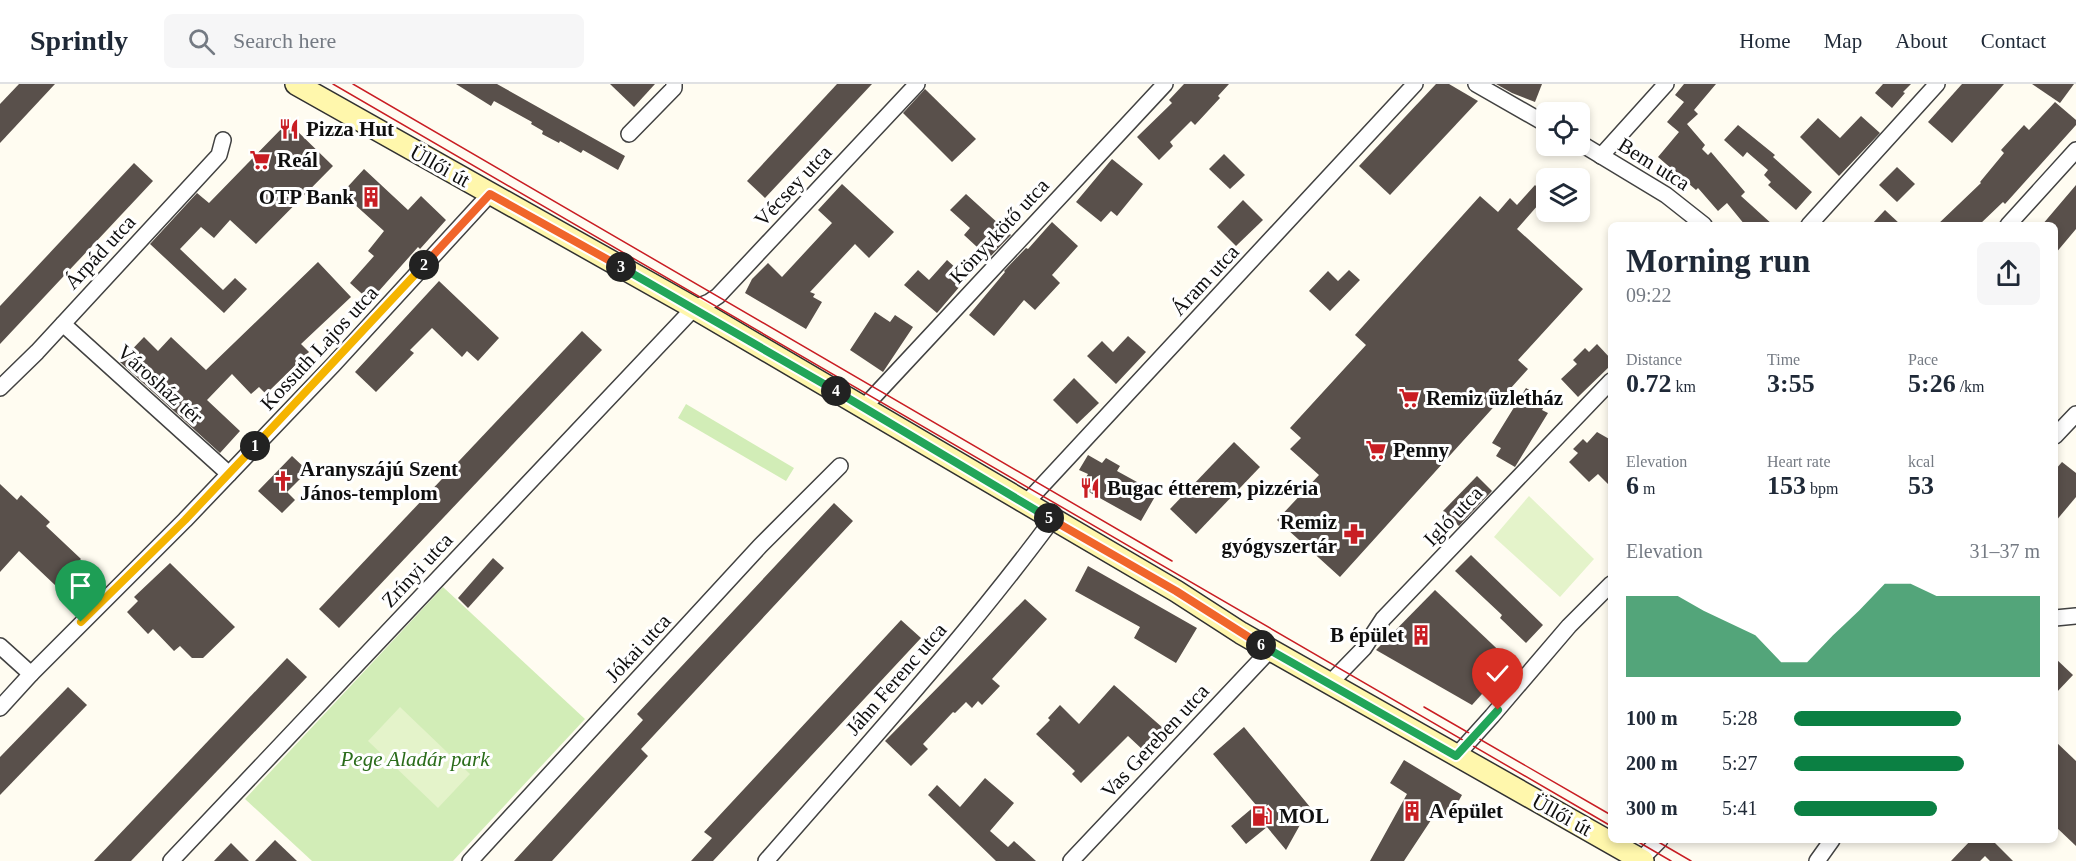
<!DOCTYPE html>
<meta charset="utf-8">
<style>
:root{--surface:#fff;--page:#f6f6f7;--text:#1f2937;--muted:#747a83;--line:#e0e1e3;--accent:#0b8043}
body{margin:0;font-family:Georgia,serif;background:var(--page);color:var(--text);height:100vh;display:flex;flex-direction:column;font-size:22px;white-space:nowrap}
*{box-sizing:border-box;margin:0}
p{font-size:20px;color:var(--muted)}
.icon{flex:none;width:33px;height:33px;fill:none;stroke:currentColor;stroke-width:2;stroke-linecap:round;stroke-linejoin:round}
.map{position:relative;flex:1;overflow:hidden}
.details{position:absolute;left:1608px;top:138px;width:450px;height:621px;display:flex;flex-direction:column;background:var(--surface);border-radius:9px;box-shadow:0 3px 9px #0003}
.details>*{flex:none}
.buttons{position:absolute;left:1536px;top:18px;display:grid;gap:12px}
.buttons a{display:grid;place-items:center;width:54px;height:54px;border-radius:9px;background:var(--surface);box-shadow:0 3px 9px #0003;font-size:30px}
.pin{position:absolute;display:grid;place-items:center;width:51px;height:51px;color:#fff;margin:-62px -26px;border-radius:50% 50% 50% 0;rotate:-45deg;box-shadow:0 0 6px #0007}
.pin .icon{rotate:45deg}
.km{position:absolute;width:30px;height:30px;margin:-15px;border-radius:50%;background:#222;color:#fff;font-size:16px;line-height:30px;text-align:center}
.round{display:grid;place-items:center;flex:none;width:63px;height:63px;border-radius:9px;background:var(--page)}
.head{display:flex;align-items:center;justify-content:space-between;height:102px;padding:0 18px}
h1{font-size:33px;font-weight:800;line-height:45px}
.metrics{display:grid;grid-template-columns:repeat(3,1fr);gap:9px;height:102px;padding:6px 18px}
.metrics div{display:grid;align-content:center}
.metrics b{font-size:26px;font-weight:800}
.metrics small{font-size:16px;font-weight:400}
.metrics p{font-size:16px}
.chart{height:168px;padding:12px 18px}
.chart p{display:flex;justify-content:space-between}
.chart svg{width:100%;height:108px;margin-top:6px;fill:var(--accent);opacity:.7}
ul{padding:0 18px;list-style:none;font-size:20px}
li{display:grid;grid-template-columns:96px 72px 1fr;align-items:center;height:45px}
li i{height:15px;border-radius:8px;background:var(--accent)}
header{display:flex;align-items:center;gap:36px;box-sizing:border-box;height:84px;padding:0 30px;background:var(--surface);border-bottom:2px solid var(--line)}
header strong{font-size:28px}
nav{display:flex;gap:33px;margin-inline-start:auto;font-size:21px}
.search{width:420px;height:54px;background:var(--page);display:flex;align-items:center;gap:15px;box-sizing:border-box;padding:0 21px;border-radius:9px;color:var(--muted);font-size:22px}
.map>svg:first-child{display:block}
.green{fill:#d2edb7}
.pitch{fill:#e4f3ca}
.building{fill:#59504b}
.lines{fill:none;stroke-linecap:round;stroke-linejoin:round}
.street-casing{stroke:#424242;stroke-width:18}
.secondary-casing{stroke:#313131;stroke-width:24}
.street{stroke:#fff;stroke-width:15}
.secondary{stroke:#fff7ac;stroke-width:21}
.tram{stroke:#c91d23;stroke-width:1.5}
.split-1-casing{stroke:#fff;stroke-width:12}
.split-2-casing{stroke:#fff;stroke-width:12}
.split-3-casing{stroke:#fff;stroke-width:12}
.split-4-casing{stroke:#fff;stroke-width:12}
.split-5-casing{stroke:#fff;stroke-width:12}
.split-6-casing{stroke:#fff;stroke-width:12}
.split-7-casing{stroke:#fff;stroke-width:12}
.split-1{stroke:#f5b400;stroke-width:8}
.split-2{stroke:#f5b400;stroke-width:8}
.split-3{stroke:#f0652b;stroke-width:8}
.split-4{stroke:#22a559;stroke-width:8}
.split-5{stroke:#22a559;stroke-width:8}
.split-6{stroke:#f0652b;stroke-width:8}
.split-7{stroke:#22a559;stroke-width:8}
.labels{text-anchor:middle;stroke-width:6;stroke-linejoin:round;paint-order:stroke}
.poi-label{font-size:21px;font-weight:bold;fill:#0f0f0f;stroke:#fff;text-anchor:start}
.street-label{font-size:21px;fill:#0f0f0f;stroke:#fff}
.park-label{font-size:21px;font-style:italic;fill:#2a6c1a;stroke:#fff}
</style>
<header>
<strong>Sprintly</strong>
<div class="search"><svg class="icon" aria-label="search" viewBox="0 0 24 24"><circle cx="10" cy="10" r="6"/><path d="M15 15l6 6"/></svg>Search here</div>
<nav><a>Home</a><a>Map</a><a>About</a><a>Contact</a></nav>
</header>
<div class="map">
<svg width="2076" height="777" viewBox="0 0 2076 777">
<rect width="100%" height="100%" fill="#fffcf1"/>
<g class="green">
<polygon points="686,320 794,384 786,397 678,334"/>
<polygon points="443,503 585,635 453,777 312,777 245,715"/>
</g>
<g class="pitch">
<polygon points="1529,412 1594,475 1560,513 1494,453"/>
<polygon points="400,623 470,690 438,724 368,657"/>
</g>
<g class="building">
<polygon points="19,0 55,0 0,59 0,20"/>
<polygon points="456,0 497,0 625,72 618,86 583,66 581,69 560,57 559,59 542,50 543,47 531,40 532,38 494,17 491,22"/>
<polygon points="610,0 655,0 634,23"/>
<polygon points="837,0 872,0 765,114 747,97"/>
<polygon points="1184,0 1229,0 1218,12 1220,14 1195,41 1191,37 1170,58 1173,62 1159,76 1137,53 1172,19 1169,16"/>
<polygon points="1436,0 1449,0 1478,17 1390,111 1359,82"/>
<polygon points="1496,0 1542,0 1535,18 1512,9"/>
<polygon points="1684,0 1716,0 1694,26 1698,30 1687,40 1705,61 1702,65 1708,71 1711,68 1745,108 1741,112 1773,141 1745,141 1727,119 1718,127 1698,104 1696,106 1658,73 1679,48 1667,38 1684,18 1675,11"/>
<polygon points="1883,0 1911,0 1903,8 1905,9 1892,24 1875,9"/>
<polygon points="1962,0 2004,0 1952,59 1928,38"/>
<polygon points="2032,0 2074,0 2060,19"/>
<polygon points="925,5 976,55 952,78 903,29"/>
<polygon points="2055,18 2076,36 2076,41 2005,120 2003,118 1979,141 1937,141 1981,99 1980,98 2004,69 2001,66 2024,41 2029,46"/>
<polygon points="1861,32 1880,49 1839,92 1800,53 1818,34 1840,54"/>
<polygon points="288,38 333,82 256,160 230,136 214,154 201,143 180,165 223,206 235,194 247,205 224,229 150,160 197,109 209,119"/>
<polygon points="1738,41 1775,71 1773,73 1812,108 1796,126 1768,101 1771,98 1764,91 1768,86 1747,68 1743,73 1724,56"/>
<polygon points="1224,70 1245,91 1230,105 1209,85"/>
<polygon points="1112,75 1143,100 1117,132 1111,127 1101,138 1076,118"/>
<polygon points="134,79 153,97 0,260 0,222"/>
<polygon points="1897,83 1915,100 1897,118 1879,101"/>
<polygon points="364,85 408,126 421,112 446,136 420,165 418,163 370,217 350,199 374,172 368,167 384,147 342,109"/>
<polygon points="842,100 894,148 869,174 855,160 810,208 815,210 813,213 822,218 806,245 745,209 752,195 768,179 782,193 832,139 818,126"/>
<polygon points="1535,101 1546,112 1517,145 1583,205 1518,276 1528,285 1340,493 1277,436 1319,391 1290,365 1301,354 1290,344 1366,261 1355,251 1480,112 1498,128 1510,114 1517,121"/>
<polygon points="2076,101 2076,145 2055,170 2055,141 2042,141"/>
<polygon points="966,110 1011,151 989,174 964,151 970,144 950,126"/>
<polygon points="1243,116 1263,136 1236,162 1217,143"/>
<polygon points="1885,126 1901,141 1871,141"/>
<polygon points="1052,138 1078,162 1052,191 1060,199 1035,226 1024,216 994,252 969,231 1005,188 1004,187 1026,164 1028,165"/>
<polygon points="947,176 967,194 937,229 904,201 918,186 929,196"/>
<polygon points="318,178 351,213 301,260 309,268 266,310 259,303 251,310 232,290 207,316 240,347 220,369 120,278 144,253 158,267 171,253 206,286"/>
<polygon points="1349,186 1360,196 1330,227 1309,207 1328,187 1338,197"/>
<polygon points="439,197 499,254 478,277 467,267 462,273 432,244 410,266 414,269 376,308 355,288"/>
<polygon points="875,228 890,238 895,231 913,243 883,288 850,266"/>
<polygon points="582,247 602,266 339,544 319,525"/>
<polygon points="1128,252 1146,268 1116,300 1087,272 1102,257 1113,268"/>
<polygon points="1597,260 1611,275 1611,281 1578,313 1561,295 1577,280 1573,276 1585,264 1589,268"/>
<polygon points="1074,294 1099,319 1077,340 1053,316"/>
<polygon points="1526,304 1547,317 1542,326 1548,329 1515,383 1496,372 1501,364 1492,359"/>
<polygon points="1597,348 1611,356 1611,403 1598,390 1589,398 1569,378 1578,369 1573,365 1583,355 1587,359"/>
<polygon points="1234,358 1260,383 1196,450 1170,425"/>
<polygon points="1088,371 1102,379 1106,374 1120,382 1117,387 1157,409 1141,437 1080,403 1088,390 1079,386"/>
<polygon points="292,372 308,387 287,408 295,416 282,429 258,407"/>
<polygon points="2062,378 2076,389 2076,413 2055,438 2055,386"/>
<polygon points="1477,392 1492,407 1459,442 1443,427"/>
<polygon points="0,400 17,416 21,411 50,438 46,442 81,475 56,502 19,467 0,488"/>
<polygon points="834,419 853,437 641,665 648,672 552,777 514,777 643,636 637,630"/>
<polygon points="1471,471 1543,541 1526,559 1500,534 1502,531 1455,487"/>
<polygon points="493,474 504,484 468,524 458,514"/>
<polygon points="170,479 235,543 203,574 192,574 180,562 174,567 153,545 148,550 127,528 138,517 134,513"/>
<polygon points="1088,482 1197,544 1176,579 1134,554 1140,543 1075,507"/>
<polygon points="1435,506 1511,578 1472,621 1376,566"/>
<polygon points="1025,515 1047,535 992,595 1000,602 982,621 978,617 972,624 966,618 955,629 953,628 923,660 928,665 911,682 885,657"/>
<polygon points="901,536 921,554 713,777 691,777 712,754 704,748"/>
<polygon points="287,574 307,593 131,777 94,777"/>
<polygon points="2055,574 2073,591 2055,610"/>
<polygon points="1114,601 1163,644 1143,666 1128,652 1081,699 1072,690 1075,687 1036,650 1050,636 1048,634 1060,621 1079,640"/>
<polygon points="68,603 87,621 0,711 0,673"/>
<polygon points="1244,643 1310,723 1286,766 1267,743 1246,760 1231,742 1256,721 1213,670"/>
<polygon points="2055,657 2076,677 2076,762 2055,742"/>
<polygon points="1404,676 1462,711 1449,734 1437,727 1404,777 1370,777 1407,710 1390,699"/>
<polygon points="985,694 1014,719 990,747 1008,763 1014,757 1036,777 996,777 928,711 937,701 960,723"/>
<polygon points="275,756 297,777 255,777"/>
<polygon points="1971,756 1992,756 2013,777 1990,777 1985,772 1980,777 1951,777"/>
<polygon points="231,759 249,777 214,777"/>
</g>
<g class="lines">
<g class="street-casing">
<g id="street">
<polyline points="1476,0 1546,40"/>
<polyline points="629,50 674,4 674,0"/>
<polyline points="1580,59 1666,111 1704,141"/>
<polyline points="1601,72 1666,0"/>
<polyline points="1809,141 1937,0"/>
<polyline points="2008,141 2076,66"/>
<polyline points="63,240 229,390"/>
<polyline points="0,304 37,268 219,71 223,56"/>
<polyline points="864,323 1165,0"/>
<polyline points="2055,352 2076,330"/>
<polyline points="1025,420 1415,0"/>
<polyline points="2055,534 2076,532"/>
<polyline points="0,562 31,590"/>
<polyline points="1330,599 1364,564 1383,535 1611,297"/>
<polyline points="0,624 31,590 185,436 333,281 490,110"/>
<polyline points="1456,672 1492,632 1569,542 1611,500"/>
<polyline points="1641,775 1660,756"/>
<polyline points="171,777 694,224 709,218 718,212 917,0"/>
<polyline points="470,777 760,462 840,382"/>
<path d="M766,777c97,-112 198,-222 286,-341"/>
<polyline points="1071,777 1270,566"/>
<polyline points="1817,777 1832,756"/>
</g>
</g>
<g class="secondary-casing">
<polyline id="secondary" points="296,0 694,224 1176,507 1241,549 1643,777"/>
</g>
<use href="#street" class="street"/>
<use href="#secondary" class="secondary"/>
<g class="tram">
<polyline points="333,0 1611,742"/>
<polyline points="353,0 1172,477"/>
<polyline points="1424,623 1611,731"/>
<polyline points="1635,756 1671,777"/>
<polyline points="1655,756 1691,777"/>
</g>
</g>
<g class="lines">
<g class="split-1-casing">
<polyline id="split-1" points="81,538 185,436 255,362"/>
</g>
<g class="split-2-casing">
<polyline id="split-2" points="255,362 424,181"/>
</g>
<g class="split-3-casing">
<polyline id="split-3" points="424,181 490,110 621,183"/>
</g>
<g class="split-4-casing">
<polyline id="split-4" points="621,183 836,307"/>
</g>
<g class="split-5-casing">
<polyline id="split-5" points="836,307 1049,434"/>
</g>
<g class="split-6-casing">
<polyline id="split-6" points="1049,434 1176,507 1261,561"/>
</g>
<g class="split-7-casing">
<polyline id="split-7" points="1261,561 1456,672 1498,626"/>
</g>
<use href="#split-1" class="split-1"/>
<use href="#split-2" class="split-2"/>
<use href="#split-3" class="split-3"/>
<use href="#split-4" class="split-4"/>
<use href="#split-5" class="split-5"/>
<use href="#split-6" class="split-6"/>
<use href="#split-7" class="split-7"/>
</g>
<defs>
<g id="restaurant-bare" transform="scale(1.62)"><path d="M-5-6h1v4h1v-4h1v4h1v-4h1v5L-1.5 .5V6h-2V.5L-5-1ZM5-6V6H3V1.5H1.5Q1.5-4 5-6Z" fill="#c91d23" stroke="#fff" stroke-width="2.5" paint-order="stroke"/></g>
<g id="supermarket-bare" transform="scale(1.62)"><path d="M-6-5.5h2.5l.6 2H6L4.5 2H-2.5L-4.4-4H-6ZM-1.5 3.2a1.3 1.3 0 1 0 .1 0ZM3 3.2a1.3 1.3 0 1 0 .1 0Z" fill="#c91d23" stroke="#fff" stroke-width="2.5" paint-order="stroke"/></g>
<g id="building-bare" transform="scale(1.62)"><path d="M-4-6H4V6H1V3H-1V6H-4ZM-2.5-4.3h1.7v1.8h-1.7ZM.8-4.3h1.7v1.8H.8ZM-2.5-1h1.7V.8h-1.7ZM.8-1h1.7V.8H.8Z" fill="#c91d23" stroke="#fff" stroke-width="2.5" paint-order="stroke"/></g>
<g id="church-bare" transform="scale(1.62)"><path d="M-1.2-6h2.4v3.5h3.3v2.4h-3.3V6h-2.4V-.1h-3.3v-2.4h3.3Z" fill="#c91d23" stroke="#fff" stroke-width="2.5" paint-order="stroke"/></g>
<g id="pharmacy-bare" transform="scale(1.62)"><path d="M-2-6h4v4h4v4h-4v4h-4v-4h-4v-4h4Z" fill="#c91d23" stroke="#fff" stroke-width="2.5" paint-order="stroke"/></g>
<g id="fuel-bare" transform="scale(1.62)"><path d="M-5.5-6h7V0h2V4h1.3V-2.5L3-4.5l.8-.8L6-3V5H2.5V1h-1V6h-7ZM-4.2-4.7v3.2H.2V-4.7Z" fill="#c91d23" stroke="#fff" stroke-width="2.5" paint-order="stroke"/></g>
</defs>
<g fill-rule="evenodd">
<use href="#restaurant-bare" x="289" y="45"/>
<use href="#supermarket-bare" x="260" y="76"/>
<use href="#building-bare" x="371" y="113"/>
<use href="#supermarket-bare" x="1409" y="314"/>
<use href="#supermarket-bare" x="1376" y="366"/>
<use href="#church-bare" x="283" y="397"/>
<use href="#restaurant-bare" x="1090" y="404"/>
<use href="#pharmacy-bare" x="1354" y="450"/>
<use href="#building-bare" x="1421" y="551"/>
<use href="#building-bare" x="1412" y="727"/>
<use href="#fuel-bare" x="1262" y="732"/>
</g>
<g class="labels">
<g class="poi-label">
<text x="306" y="52">Pizza Hut</text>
<text x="277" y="83">Reál</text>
<text x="354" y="120" text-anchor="end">OTP Bank</text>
<text x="1426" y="321">Remiz üzletház</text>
<text x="1393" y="373">Penny</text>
<text x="300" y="392">Aranyszájú Szent<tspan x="300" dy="24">János-templom</tspan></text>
<text x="1107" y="411">Bugac étterem, pizzéria</text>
<text x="1337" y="445" text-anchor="end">Remiz<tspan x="1337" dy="24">gyógyszertár</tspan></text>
<text x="1404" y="558" text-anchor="end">B épület</text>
<text x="1429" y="734">A épület</text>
<text x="1279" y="739">MOL</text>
</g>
<g class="street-label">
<text transform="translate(1654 80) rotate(32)" y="7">Bem utca</text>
<text transform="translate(440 82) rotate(29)" y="7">Üllői út</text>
<text transform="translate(793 102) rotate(-47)" y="7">Vécsey utca</text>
<text transform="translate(999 147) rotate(-47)" y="7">Könyvkötő utca</text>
<text transform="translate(100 168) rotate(-47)" y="7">Árpád utca</text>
<text transform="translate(1205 196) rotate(-47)" y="7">Áram utca</text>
<text transform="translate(319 264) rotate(-47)" y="7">Kossuth Lajos utca</text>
<text transform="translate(160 300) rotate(42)" y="7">Városház tér</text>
<text transform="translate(1453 432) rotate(-46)" y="7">Igló utca</text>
<text transform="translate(417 486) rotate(-47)" y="7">Zrínyi utca</text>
<text transform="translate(638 564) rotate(-47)" y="7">Jókai utca</text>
<text transform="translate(896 595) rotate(-49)" y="7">Jáhn Ferenc utca</text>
<text transform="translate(1155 657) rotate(-47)" y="7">Vas Gereben utca</text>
<text transform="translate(1562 731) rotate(29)" y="7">Üllői út</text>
</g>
<g class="park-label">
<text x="415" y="682">Pege Aladár park</text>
</g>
</g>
</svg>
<div class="buttons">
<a><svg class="icon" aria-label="locate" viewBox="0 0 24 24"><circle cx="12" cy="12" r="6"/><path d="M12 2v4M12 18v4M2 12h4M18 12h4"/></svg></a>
<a><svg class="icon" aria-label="layers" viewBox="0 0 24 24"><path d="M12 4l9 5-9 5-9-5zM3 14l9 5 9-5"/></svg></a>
</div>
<div class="pin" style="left:81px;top:538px;background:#1e9e55"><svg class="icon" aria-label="arrive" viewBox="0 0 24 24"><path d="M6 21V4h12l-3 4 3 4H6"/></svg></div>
<div class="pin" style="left:1498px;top:626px;background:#d93025"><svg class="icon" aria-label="check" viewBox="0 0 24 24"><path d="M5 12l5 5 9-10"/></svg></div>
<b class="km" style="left:255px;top:362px">1</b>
<b class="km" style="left:424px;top:181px">2</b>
<b class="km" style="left:621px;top:183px">3</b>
<b class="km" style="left:836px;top:307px">4</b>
<b class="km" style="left:1049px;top:434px">5</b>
<b class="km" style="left:1261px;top:561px">6</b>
<section class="details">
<div class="head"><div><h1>Morning run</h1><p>09:22</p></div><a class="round"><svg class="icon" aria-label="share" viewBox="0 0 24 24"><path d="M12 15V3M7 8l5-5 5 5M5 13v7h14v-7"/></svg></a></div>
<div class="metrics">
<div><p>Distance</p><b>0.72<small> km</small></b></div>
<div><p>Time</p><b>3:55</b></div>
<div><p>Pace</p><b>5:26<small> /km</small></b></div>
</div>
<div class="metrics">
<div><p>Elevation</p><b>6<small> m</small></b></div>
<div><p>Heart rate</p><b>153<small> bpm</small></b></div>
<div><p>kcal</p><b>53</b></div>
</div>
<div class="chart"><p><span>Elevation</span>31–37 m</p>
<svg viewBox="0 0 160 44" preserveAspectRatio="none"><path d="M0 44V11L10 11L20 11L30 17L40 22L50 27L60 38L70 38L80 27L90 17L100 6L110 6L120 11L130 11L140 11L150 11L160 11V44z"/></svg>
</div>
<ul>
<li><b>100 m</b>5:28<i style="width:68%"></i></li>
<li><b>200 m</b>5:27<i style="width:69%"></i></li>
<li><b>300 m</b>5:41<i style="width:58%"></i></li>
</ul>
</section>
</div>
